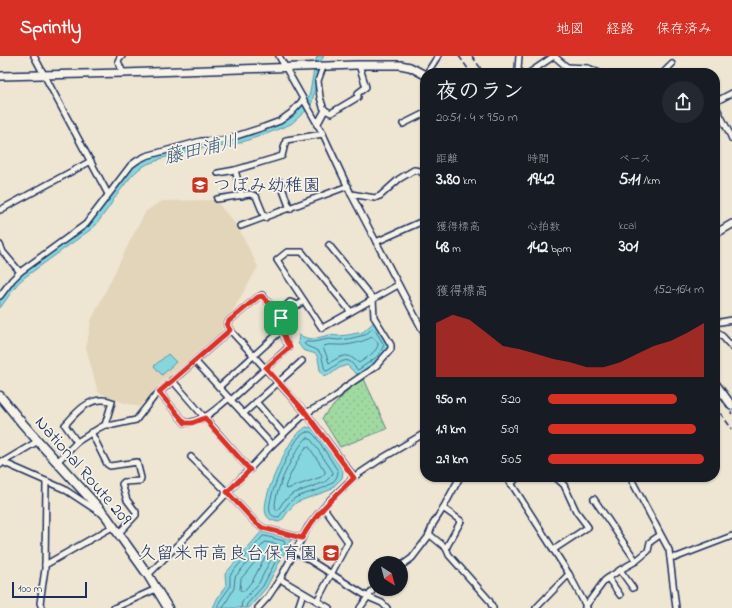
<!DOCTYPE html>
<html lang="ja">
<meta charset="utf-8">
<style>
:root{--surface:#171b24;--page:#242831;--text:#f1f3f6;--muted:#9ea1a6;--accent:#d93025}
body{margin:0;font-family:"Indie Flower","Klee One",sans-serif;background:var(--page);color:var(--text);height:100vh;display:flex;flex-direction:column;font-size:15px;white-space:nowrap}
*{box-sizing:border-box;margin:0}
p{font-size:13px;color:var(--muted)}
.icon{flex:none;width:22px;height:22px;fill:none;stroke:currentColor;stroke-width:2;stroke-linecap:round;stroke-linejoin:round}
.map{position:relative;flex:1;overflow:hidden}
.side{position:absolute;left:420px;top:12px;width:300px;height:414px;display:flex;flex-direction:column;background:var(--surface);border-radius:16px;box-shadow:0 1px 3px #0004}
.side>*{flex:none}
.needle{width:26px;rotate:144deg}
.fabs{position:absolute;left:368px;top:500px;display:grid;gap:8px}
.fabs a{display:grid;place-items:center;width:40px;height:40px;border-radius:50%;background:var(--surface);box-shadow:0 1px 3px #0004;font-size:20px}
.scale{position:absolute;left:12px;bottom:10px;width:75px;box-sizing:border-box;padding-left:4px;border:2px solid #1b2f5e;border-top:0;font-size:11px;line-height:14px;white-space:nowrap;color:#1b2f5e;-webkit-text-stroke:3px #f7f3e8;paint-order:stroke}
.pin{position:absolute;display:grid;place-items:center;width:34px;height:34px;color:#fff;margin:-17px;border-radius:8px;box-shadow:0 2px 6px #0006}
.round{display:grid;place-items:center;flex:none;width:42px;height:42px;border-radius:21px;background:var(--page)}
.summary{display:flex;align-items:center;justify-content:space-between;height:68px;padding:0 16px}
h1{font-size:22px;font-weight:700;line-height:30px}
.figures{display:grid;grid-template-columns:repeat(3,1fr);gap:6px;height:68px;padding:4px 16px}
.figures div{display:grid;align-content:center}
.figures b{font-size:17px;font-weight:700}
.figures small{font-size:11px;font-weight:400}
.figures p{font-size:11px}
.chart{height:112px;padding:8px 16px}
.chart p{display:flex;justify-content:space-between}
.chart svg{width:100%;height:72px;margin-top:4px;fill:var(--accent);opacity:.7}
ul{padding:0 16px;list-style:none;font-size:13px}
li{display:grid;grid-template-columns:64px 48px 1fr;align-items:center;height:30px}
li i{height:10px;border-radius:5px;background:var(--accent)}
header{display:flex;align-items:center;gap:24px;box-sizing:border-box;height:56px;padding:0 20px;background:var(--accent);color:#fff}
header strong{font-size:19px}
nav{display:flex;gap:22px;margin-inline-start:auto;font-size:14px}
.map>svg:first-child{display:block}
.built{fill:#e3d5ba}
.grass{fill:url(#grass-dots);stroke:#5e847f}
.water{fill:#86d7dd;stroke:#5b94aa}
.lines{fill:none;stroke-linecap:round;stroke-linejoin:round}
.shore{stroke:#467291;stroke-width:1}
.minor-casing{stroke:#1b2f5e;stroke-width:8}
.major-casing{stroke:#1b2f5e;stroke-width:10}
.highway-casing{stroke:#1b2f5e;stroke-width:11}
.minor{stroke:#f7f3e8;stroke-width:5}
.major{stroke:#f7f3e8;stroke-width:7}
.highway{stroke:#f7f3e8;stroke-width:8}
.rail{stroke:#1b2f5e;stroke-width:1.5;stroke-dasharray:6 3;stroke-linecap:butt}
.route-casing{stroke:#fff;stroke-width:8}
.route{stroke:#d93025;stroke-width:5}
.labels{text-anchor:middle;stroke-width:3.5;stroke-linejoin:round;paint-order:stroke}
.poi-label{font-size:18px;fill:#1b2f5e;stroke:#f7f3e8;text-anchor:start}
.street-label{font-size:18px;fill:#1b2f5e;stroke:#f7f3e8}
.water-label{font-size:19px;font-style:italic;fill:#36597e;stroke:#f7f3e8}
</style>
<header>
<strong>Sprintly</strong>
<nav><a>地図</a><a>経路</a><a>保存済み</a></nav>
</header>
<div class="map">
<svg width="732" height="552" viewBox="0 0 732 552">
<defs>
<pattern id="grass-dots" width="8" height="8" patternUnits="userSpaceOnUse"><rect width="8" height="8" fill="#a1daa0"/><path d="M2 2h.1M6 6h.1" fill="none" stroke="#8abb8c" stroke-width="1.8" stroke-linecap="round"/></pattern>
</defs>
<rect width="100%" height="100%" fill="#eee5d3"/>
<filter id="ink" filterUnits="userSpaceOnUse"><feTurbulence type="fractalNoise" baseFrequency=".025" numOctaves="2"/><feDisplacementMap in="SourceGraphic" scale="8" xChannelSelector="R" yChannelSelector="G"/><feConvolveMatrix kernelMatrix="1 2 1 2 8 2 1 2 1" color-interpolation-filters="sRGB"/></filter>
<g filter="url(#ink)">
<polygon class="built" points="215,144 238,171 258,211 220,277 162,326 139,351 119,345 98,336 86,292 91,265 130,185 146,155 162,145"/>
<polygon class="grass" points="364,323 387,373 340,391 322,362 350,332"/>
<g class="water">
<path d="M317,0h7l-5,8v5l-7,33 -3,6 -18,16 -25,10 -27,9 -11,3 -26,2 -5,2 -1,-1 -37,10v1c-5,2 -11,3 -15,6 -12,6 -22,23 -31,34l-2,4 -15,21 -6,5 -65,47 -7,6 -18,25v-9l21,-26 69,-49 19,-27 24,-30 5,-4 8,-5 56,-15 71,-17 33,-26 3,-3 6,-33z"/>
<polygon points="374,266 390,289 381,302 359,319 355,317 347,309 339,312 331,318 324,320 320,314 318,302 316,298 303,294 298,287 299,279 306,282 313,283 329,279 338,280 348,279 363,276"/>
<polygon points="168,298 176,306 162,319 154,310"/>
<path d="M306,371l7,1 6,7 24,36 -1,7 -12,12 -33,12 -7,7 -8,11 -3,2c-5,-1 -11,-2 -13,-8 -6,-14 20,-67 30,-79 3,-3 7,-5 10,-8z"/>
<polygon points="262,475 292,482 266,532 249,552 213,552 217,543 226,529 225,518"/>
</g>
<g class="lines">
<g class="shore">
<path d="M372,273l3,1 9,15 -6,11 -20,14c-3,-2 -5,-7 -9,-9 -8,-3 -17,9 -23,10 -4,-6 -2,-14 -7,-19 -4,-4 -11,-4 -15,-8l2,-2h7l16,-3 9,1 10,-1 17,-4z"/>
<path d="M372,281c2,1 6,5 6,7 1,6 -14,16 -19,19 -3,-2 -5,-4 -8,-6 -7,-4 -16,3 -22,6l-3,-9 -3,-6 1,-2c5,-2 8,-1 13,-1 11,1 26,-3 35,-8z"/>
<path d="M307,376h4l5,5 22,34c0,18 -30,20 -43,27 -7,4 -11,12 -16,19 -4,0 -8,-1 -9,-5 -4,-14 20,-64 29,-75 2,-2 5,-4 8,-5z"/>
<path d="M307,382h2l3,3 21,31v2l-8,8 -33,12 -9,8 -5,8h-2c-6,-12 20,-64 31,-72z"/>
<path d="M306,391h3l16,24v2l-4,4 -34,12 -2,-2c5,-13 13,-28 21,-40z"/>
<polygon points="264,496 266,497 266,499 253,524 244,535 241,535 240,533 241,523"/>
<polyline points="217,552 220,545 230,531 230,519 263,480 265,480 284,485 285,487 263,530 247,548 246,552"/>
<polyline points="223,552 234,532 235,521 265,486 277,488 277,491 259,527 242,546 241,552"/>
</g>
<g class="minor-casing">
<g id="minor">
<polyline points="34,0 108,138"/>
<polyline points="122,0 120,1 118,5 123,17"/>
<polyline points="279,0 323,78 351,138 425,279"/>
<polyline points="519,0 518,13 521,17"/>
<polyline points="554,0 567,11 569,17"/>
<polyline points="323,11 318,25 320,41 323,51 325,54 331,57 358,41 358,37 366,31 359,9"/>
<polyline points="567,11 588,12 599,17"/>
<polyline points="427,17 438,0"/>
<polyline points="529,17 554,0"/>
<polyline points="663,17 672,8"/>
<polyline points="715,46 732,37"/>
<path d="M715,48c5,12 12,23 17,35"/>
<polyline points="403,68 425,57"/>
<polyline points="317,69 325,54"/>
<polyline points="235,114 242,140"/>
<polyline points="218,117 235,114 282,100 286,84 323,78"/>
<polyline points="280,126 290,153"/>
<polyline points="351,138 375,142 377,141 380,140 399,123 414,114 420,115 425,120"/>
<polyline points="217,143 250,138 256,140 265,162"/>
<polyline points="0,154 91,105"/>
<polyline points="241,170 348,130"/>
<polyline points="376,186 425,164"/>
<polyline points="0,189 3,196 20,216"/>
<polyline points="0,240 12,224 20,216 86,168 131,109 138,104 146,100 201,85 224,84 264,71 280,65 291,57 303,44"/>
<path d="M351,256l-49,-60h-15l-10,8 45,68c26,-14 51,-29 76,-43"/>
<polyline points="278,257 290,246 298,249 304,245"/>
<polyline points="715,267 732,264"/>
<polyline points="230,274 227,269 229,265 258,241 262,239 281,262 282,274 286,285 289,291 231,344"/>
<polyline points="715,274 723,281 732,291"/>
<polyline points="195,305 272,389"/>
<polyline points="172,324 250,414"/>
<polyline points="219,331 282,274"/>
<path d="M159,336l26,31c18,-1 30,-13 44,-25"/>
<polyline points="256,346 284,378"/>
<polyline points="243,358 302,305"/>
<polyline points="91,376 107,408 110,410 137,406 141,422 140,425 124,426 122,428 127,444 136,456 136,459 119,477"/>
<path d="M77,386l-12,-17c10,-11 22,-26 38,-25 3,0 6,1 9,2l-7,23"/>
<polyline points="191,401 227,436 256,467 263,472 302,482"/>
<polyline points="0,405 64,433 99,456"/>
<polyline points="57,406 77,386 99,372 105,369 113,369 136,364 154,341 230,274 306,357 354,421"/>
<polyline points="0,409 3,406 38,385"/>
<polyline points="507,421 569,518 587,552"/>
<polyline points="630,421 669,494 676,552"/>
<polyline points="511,428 518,421"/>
<polyline points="594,443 636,505"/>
<polyline points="443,452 461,465 446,492"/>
<polyline points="429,478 446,492 449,499 489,544 493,552"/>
<polyline points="553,494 588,471 576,455 564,429 555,421"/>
<polyline points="295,495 368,541 382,547 387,552"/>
<polyline points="670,501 677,501 732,480"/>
<polyline points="45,509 114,470"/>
<polyline points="401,510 412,502 428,481 433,468 442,454 460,421"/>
<polyline points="620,514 633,532"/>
<polyline points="148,519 196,470 272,389 306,357 330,344 339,338 344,332 376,310 391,293 391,289 387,282 374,261 373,243 329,189"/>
<polyline points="608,522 620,539"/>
<polyline points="280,523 329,552"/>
<polyline points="317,545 348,486 324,452"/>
<polyline points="585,551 605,524 620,514 636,505 648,495 650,486 660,479"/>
<polyline points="42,552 40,547 45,513 46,426"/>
<polyline points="114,552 156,533"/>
<polyline points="258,552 268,541 280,523 308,471 318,458 330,444 354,421 381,403 425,377"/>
<polyline points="298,552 303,537"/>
<polyline points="360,552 375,531"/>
<polyline points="536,552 569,518"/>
</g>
</g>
<g class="major-casing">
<g id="major">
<polyline points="0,20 123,17 356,9 400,9 410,11 425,19"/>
<polyline points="715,178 732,168"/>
<polyline points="715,327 732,350"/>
</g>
</g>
<g class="highway-casing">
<polyline id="highway" points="0,340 22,367 38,385 106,460 148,519 168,552"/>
</g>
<use href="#minor" class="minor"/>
<use href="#major" class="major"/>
<use href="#highway" class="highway"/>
<g class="rail">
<polyline points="459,0 471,17"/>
<polyline points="472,0 484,17"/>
<polyline points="715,334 732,358"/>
<polyline points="715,350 732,373"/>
</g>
</g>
</g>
<g class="lines" filter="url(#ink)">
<g class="route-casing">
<path id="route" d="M262,240l16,17 3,5 1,12 4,11 4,6 -24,21 40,45 48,65c-19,18 -39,36 -52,60l-39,-10 -7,-5 -29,-31 23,-22 -39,-44 -6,-8 -13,5h-7l-26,-31 71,-62 -3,-5 2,-4 29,-24z"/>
</g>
<use href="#route" class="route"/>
</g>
<defs>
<g id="school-square" transform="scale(0.9)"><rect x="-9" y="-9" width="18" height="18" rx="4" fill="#c8321e" stroke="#f7f3e8"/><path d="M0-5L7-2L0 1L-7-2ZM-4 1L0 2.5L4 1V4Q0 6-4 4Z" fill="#fff"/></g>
</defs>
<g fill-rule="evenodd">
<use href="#school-square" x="200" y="129"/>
<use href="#school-square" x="331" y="497"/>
</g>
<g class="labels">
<g class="poi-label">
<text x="213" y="135">つぼみ幼稚園</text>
<text x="318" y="503" text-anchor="end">久留米市高良台保育園</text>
</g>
<g class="street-label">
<text transform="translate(84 414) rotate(49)" y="6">National Route 209</text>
</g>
<g class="water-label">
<text transform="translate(201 92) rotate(-13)" y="7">藤田浦川</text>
</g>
</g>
</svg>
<div class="fabs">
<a><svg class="needle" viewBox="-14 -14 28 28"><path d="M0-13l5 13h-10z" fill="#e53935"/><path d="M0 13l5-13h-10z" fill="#9ea1a6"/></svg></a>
</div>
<div class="scale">100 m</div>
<div class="pin" style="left:281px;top:262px;background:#1e9e55"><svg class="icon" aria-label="arrive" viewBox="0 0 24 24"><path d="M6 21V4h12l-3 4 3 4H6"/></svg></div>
<section class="side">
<div class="summary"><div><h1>夜のラン</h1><p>20:51 · 4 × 950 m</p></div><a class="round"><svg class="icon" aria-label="share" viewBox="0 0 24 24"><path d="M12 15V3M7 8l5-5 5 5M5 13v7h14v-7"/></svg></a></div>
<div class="figures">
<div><p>距離</p><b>3.80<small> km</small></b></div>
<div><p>時間</p><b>19:42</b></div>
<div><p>ペース</p><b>5:11<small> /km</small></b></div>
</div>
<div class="figures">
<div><p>獲得標高</p><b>48<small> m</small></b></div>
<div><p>心拍数</p><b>142<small> bpm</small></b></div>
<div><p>kcal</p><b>301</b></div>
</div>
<div class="chart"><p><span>獲得標高</span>152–164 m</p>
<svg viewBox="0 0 160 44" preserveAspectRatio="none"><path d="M0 44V11L10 6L20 9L30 17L40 25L50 27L60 30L70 33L80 35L90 38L100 38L110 35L120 30L130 25L140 22L150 17L160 11V44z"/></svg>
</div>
<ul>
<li><b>950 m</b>5:20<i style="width:83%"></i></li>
<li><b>1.9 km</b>5:09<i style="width:95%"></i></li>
<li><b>2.9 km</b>5:05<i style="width:100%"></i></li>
</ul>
</section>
</div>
